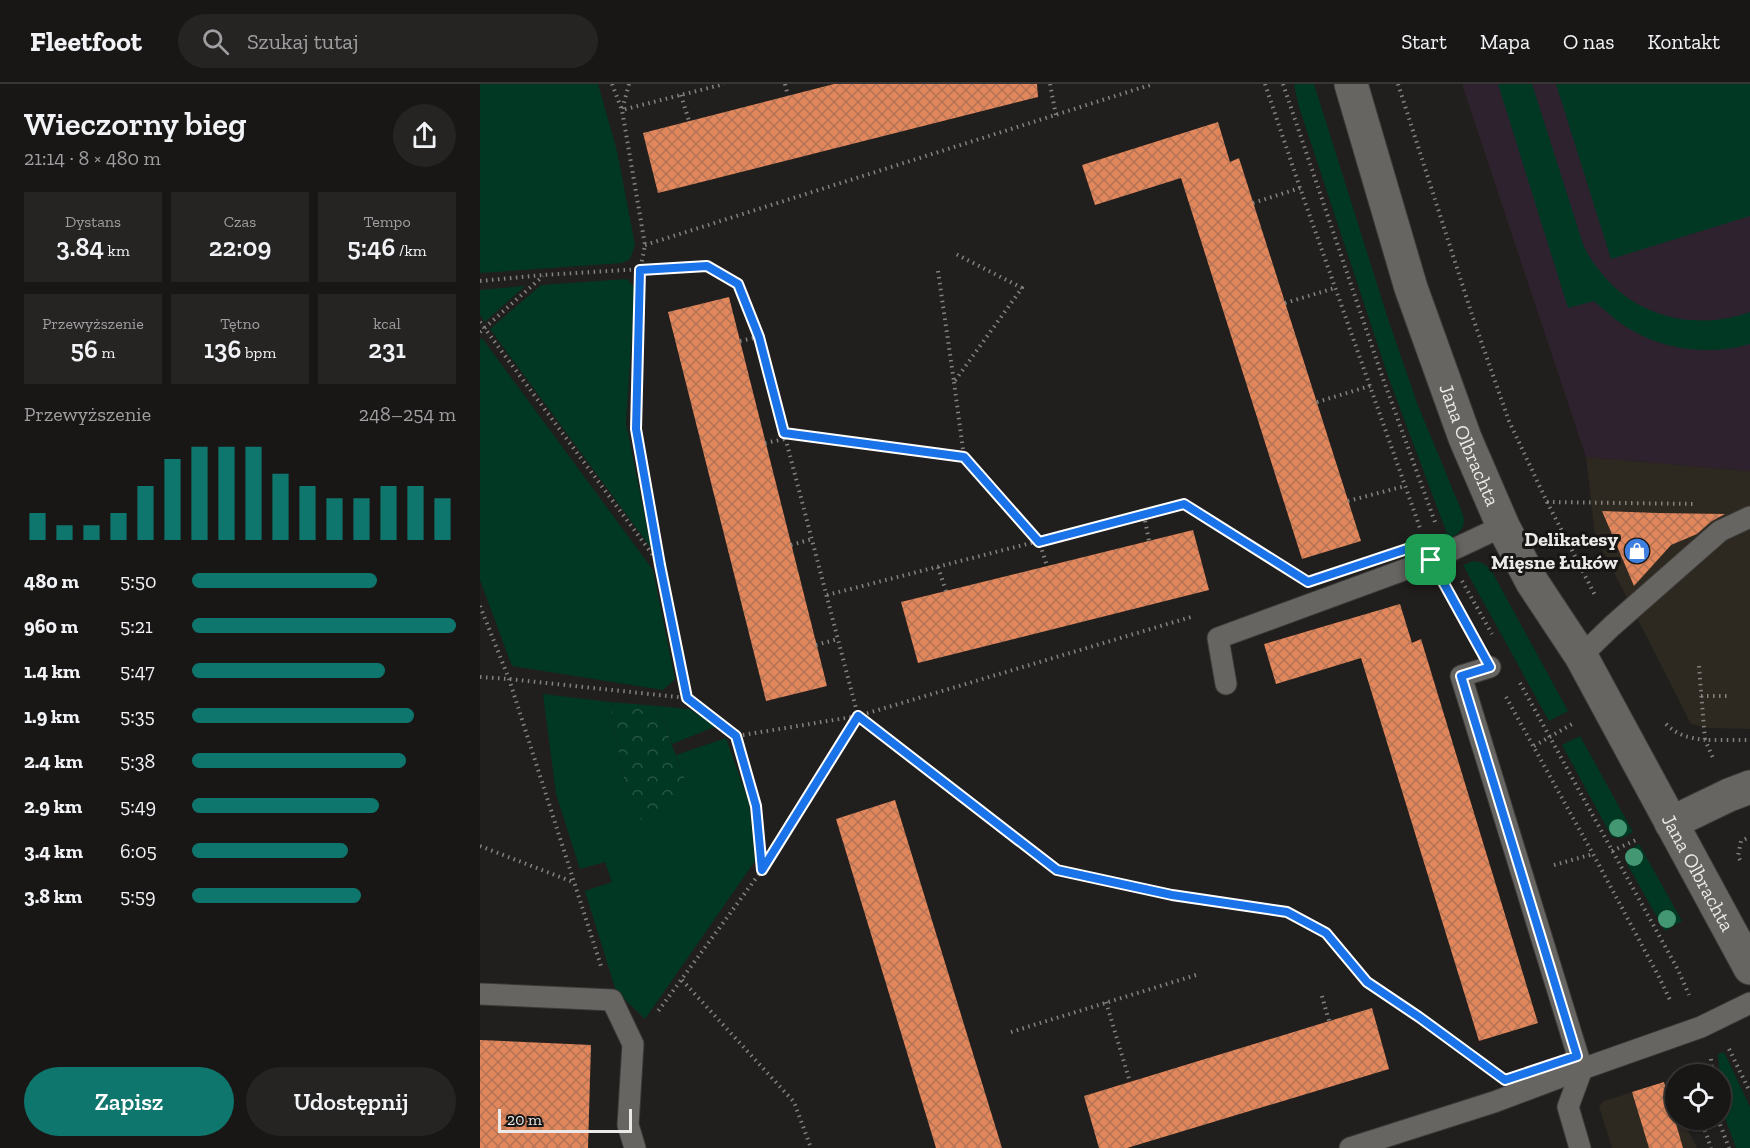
<!DOCTYPE html>
<html lang="pl">
<meta charset="utf-8">
<style>
:root{--surface:#191716;--page:#262423;--text:#f1f3f6;--muted:#9f9fa1;--line:#373635;--accent:#0f766e}
body{margin:0;font-family:"Zilla Slab",serif;background:var(--page);color:var(--text);height:100vh;display:flex;flex-direction:column;font-size:22px;white-space:nowrap}
*{box-sizing:border-box;margin:0}
p{font-size:20px;color:var(--muted)}
.icon{flex:none;width:33px;height:33px;fill:none;stroke:currentColor;stroke-width:2;stroke-linecap:round;stroke-linejoin:round}
.map{position:relative;flex:1;overflow:hidden}
.side{display:flex;flex-direction:column;background:var(--surface);width:480px}
.side>*{flex:none}
.tools{position:absolute;left:1185px;top:980px;display:grid;gap:12px}
.tools a{display:grid;place-items:center;width:66px;height:66px;border-radius:50%;background:var(--surface);box-shadow:0 2px 4px #0004,0 0 0 2px var(--line);font-size:30px}
.scale{position:absolute;left:18px;bottom:15px;width:134px;box-sizing:border-box;padding-left:6px;border:3px solid #ebeae8;border-top:0;font-size:16px;line-height:21px;white-space:nowrap;color:#ebeae8;-webkit-text-stroke:4px #181614;paint-order:stroke}
.pin{position:absolute;display:grid;place-items:center;width:51px;height:51px;color:#fff;margin:-26px;border-radius:12px;box-shadow:0 3px 9px #0006}
.round{display:grid;place-items:center;flex:none;width:63px;height:63px;border-radius:32px;background:var(--page)}
.head{display:flex;align-items:center;justify-content:space-between;height:102px;padding:0 24px}
h1{font-size:33px;font-weight:600;line-height:45px}
.figures{display:grid;grid-template-columns:repeat(3,1fr);gap:9px;height:102px;padding:6px 24px}
.figures div{display:grid;align-content:center;border-radius:0px;background:var(--page);text-align:center}
.figures b{font-size:26px;font-weight:600}
.figures small{font-size:16px;font-weight:400}
.figures p{font-size:16px}
.chart{height:168px;padding:12px 24px}
.chart p{display:flex;justify-content:space-between}
.chart svg{width:100%;height:108px;margin-top:6px;stroke:var(--accent);stroke-width:6}
.primary-button{display:flex;gap:12px;margin-top:auto;padding:12px 24px}
.primary-button a{flex:1;height:69px;border-radius:36px;background:var(--accent);color:#fff;font-size:24px;font-weight:600;line-height:69px;text-align:center}
.primary-button a+a{background:var(--page);color:var(--text)}
ul{padding:0 24px;list-style:none;font-size:20px}
li{display:grid;grid-template-columns:96px 72px 1fr;align-items:center;height:45px}
li i{height:15px;border-radius:8px;background:var(--accent)}
header{display:flex;align-items:center;gap:36px;box-sizing:border-box;height:84px;padding:0 30px;background:var(--surface);border-bottom:2px solid var(--line)}
header strong{font-size:28px}
nav{display:flex;gap:33px;margin-inline-start:auto;font-size:21px}
.search{width:420px;height:54px;background:var(--page);display:flex;align-items:center;gap:15px;box-sizing:border-box;padding:0 21px;border-radius:33px;color:var(--muted);font-size:22px}
main{display:flex;flex:1;min-height:0}
.map>svg:first-child{display:block}
.built{fill:#2d2820}
.education{fill:#2f222f}
.green{fill:#003824}
.forest{fill:url(#forest-crowns)}
.building{fill:url(#building-cross-hatch)}
.lines{fill:none;stroke-linecap:round;stroke-linejoin:round}
.lane-casing{stroke:#3c3a38;stroke-width:23}
.street-casing{stroke:#3c3a38;stroke-width:35}
.secondary-casing{stroke:#3c3a38;stroke-width:35}
.path{stroke:#838280;stroke-width:4;stroke-dasharray:1.5 4.5;stroke-linecap:butt}
.lane{stroke:#676562;stroke-width:21}
.street{stroke:#676562;stroke-width:33}
.secondary{stroke:#676562;stroke-width:33}
.tree{fill:#449773}
.route-casing{stroke:#fff;stroke-width:12}
.route{stroke:#1a73e8;stroke-width:8}
.labels{text-anchor:middle;stroke-width:6;stroke-linejoin:round;paint-order:stroke}
.street-label{font-size:20px;fill:#ebeae8;stroke:#181614}
.poi-label{font-size:20px;font-weight:bold;fill:#ebeae8;stroke:#181614;text-anchor:end}
</style>
<header>
<strong>Fleetfoot</strong>
<div class="search"><svg class="icon" aria-label="search" viewBox="0 0 24 24"><circle cx="10" cy="10" r="6"/><path d="M15 15l6 6"/></svg>Szukaj tutaj</div>
<nav><a>Start</a><a>Mapa</a><a>O nas</a><a>Kontakt</a></nav>
</header>
<main>
<section class="side">
<div class="head"><div><h1>Wieczorny bieg</h1><p>21:14 · 8 × 480 m</p></div><a class="round"><svg class="icon" aria-label="share" viewBox="0 0 24 24"><path d="M12 15V3M7 8l5-5 5 5M5 13v7h14v-7"/></svg></a></div>
<div class="figures">
<div><p>Dystans</p><b>3.84<small> km</small></b></div>
<div><p>Czas</p><b>22:09</b></div>
<div><p>Tempo</p><b>5:46<small> /km</small></b></div>
</div>
<div class="figures">
<div><p>Przewyższenie</p><b>56<small> m</small></b></div>
<div><p>Tętno</p><b>136<small> bpm</small></b></div>
<div><p>kcal</p><b>231</b></div>
</div>
<div class="chart"><p><span>Przewyższenie</span>248–254 m</p>
<svg viewBox="0 0 160 44" preserveAspectRatio="none"><path d="M5 44V33M15 44V38M25 44V38M35 44V33M45 44V22M55 44V11M65 44V6M75 44V6M85 44V6M95 44V17M105 44V22M115 44V27M125 44V27M135 44V22M145 44V22M155 44V27"/></svg>
</div>
<ul>
<li><b>480 m</b>5:50<i style="width:70%"></i></li>
<li><b>960 m</b>5:21<i style="width:100%"></i></li>
<li><b>1.4 km</b>5:47<i style="width:73%"></i></li>
<li><b>1.9 km</b>5:35<i style="width:84%"></i></li>
<li><b>2.4 km</b>5:38<i style="width:81%"></i></li>
<li><b>2.9 km</b>5:49<i style="width:71%"></i></li>
<li><b>3.4 km</b>6:05<i style="width:59%"></i></li>
<li><b>3.8 km</b>5:59<i style="width:64%"></i></li>
</ul>
<div class="primary-button"><a>Zapisz</a><a>Udostępnij</a></div>
</section>
<div class="map">
<svg width="1270" height="1064" viewBox="0 0 1270 1064">
<defs>
<pattern id="forest-crowns" width="20" height="18" patternUnits="userSpaceOnUse" patternTransform="scale(1.5)"><rect width="20" height="18" fill="#003824"/><path d="M2 6a3 3 0 1 1 6 0M12 15a3 3 0 1 1 6 0" fill="none" stroke="#255544"/></pattern>
<pattern id="building-cross-hatch" width="8" height="8" patternUnits="userSpaceOnUse" patternTransform="scale(1.5)"><rect width="8" height="8" fill="#e2865b"/><path d="M0 0l8 8M0 8l8-8" fill="none" stroke="#b37355"/></pattern>
</defs>
<rect width="100%" height="100%" fill="#211f1d"/>
<g class="built">
<polygon points="1106,373 1270,387 1270,645 1229,644 1211,640 1115,451"/>
<polygon points="1184,998 1195,1021 1196,1035 1202,1035 1217,1064 1132,1064 1119,1022 1124,1017"/>
</g>
<polygon class="education" points="982,0 1270,0 1270,387 1106,373"/>
<g class="green">
<polygon points="0,0 118,0 137,67 155,161 150,175 142,179 0,189"/>
<path d="M814,0h20l74,235 29,84 45,109c5,14 0,20 -13,27l-60,-160 -90,-272z"/>
<path d="M1018,0h34l51,160c5,12 12,21 20,31 36,43 94,56 147,37v32c-37,11 -81,7 -115,-12 -16,-8 -28,-20 -41,-31l-26,7z"/>
<polygon points="1076,0 1270,0 1270,132 1131,175"/>
<polygon points="147,195 155,204 146,339 171,464 10,245 61,201"/>
<polygon points="45,202 5,238 0,231 0,206"/>
<polygon points="2,254 173,486 195,595 183,606 32,582 0,496 0,256"/>
<polygon points="994,477 1002,479 1010,484 1088,627 1069,637 983,481"/>
<polygon points="63,610 130,618 142,688 150,713 210,708 196,671 246,654 269,719 275,777 165,935 136,907 105,807 132,798 125,778 100,785 76,710"/>
<polygon points="177,622 209,625 237,642 192,660"/>
<polygon points="1100,652 1153,748 1142,754 1132,753 1082,661"/>
<polygon points="1159,760 1202,837 1185,847 1146,778 1147,767"/>
<polygon points="1244,968 1270,1023 1270,1064 1256,1064 1243,1028 1238,970"/>
</g>
<polygon class="forest" points="130,618 177,622 210,708 161,736 150,713 142,688"/>
<g class="building">
<polygon points="354,0 557,0 558,13 178,109 163,49"/>
<polygon points="738,38 750,78 759,74 881,457 822,475 701,94 615,121 602,81"/>
<polygon points="249,213 347,602 286,617 188,228"/>
<polygon points="1122,427 1178,429 1245,430 1232,437 1217,450 1191,461 1154,502"/>
<polygon points="713,446 729,506 438,579 421,518"/>
<polygon points="920,520 932,559 941,555 1058,939 999,957 881,574 796,600 784,560"/>
<polygon points="415,716 522,1064 456,1064 356,735"/>
<polygon points="892,924 909,985 647,1064 619,1064 604,1012"/>
<polygon points="0,956 111,961 108,1064 0,1064"/>
<polygon points="1184,998 1203,1064 1169,1064 1152,1008"/>
</g>
<g class="lines">
<g class="lane-casing">
<g id="lane">
<polyline points="1101,572 1132,542 1240,447 1270,433"/>
<polyline points="746,600 738,554 951,476 1023,442"/>
<polyline points="0,910 132,916 153,960 148,1041 155,1064"/>
<polyline points="870,1064 1014,1018 1102,985 981,592 1010,583"/>
<polyline points="1100,1064 1088,1023 1102,985 1221,943 1270,919"/>
</g>
</g>
<g class="street-casing">
<polyline id="street" points="1191,739 1249,711 1270,703"/>
</g>
<g class="secondary-casing">
<g id="secondary">
<path id="s1" d="M871,0l60,204 54,150 38,88 29,56 49,74 169,312"/>
</g>
</g>
<g class="path">
<polyline points="132,0 142,26 165,161 160,186 156,345 180,481 207,614 257,652 276,722 282,786 176,930"/>
<polyline points="149,0 142,26 244,0"/>
<polyline points="305,0 308,12"/>
<polyline points="570,0 576,31"/>
<polyline points="785,0 820,104 940,444"/>
<polyline points="803,0 901,289 955,438"/>
<polyline points="918,0 993,234 1029,337 1067,418 1116,513"/>
<polyline points="201,11 209,37"/>
<polyline points="773,119 820,104"/>
<polyline points="165,161 673,0"/>
<polyline points="458,187 474,298 542,204 474,169"/>
<polyline points="0,197 63,191 227,181 258,199 279,253 378,632 577,786 692,811 807,828 846,849 887,898 1008,984"/>
<polyline points="805,219 855,204"/>
<polyline points="0,238 178,478"/>
<polyline points="0,248 63,192"/>
<polyline points="260,257 279,253"/>
<polyline points="474,298 484,373 559,457 567,482"/>
<polyline points="837,318 890,302"/>
<polyline points="304,349 484,373"/>
<polyline points="285,359 305,355"/>
<polyline points="868,417 925,402"/>
<polyline points="1067,418 1217,420"/>
<polyline points="664,431 669,457"/>
<polyline points="311,461 332,455"/>
<polyline points="458,483 466,507"/>
<polyline points="982,497 1012,550"/>
<polyline points="967,506 994,554"/>
<polyline points="347,511 704,420 815,490"/>
<polyline points="0,522 29,595 121,882"/>
<polyline points="336,561 358,555"/>
<polyline points="1219,582 1225,656 1270,656"/>
<polyline points="0,593 29,595 207,614"/>
<polyline points="1040,599 1198,886 1209,911"/>
<polyline points="1221,612 1247,612"/>
<polyline points="1026,613 1113,770 1179,893 1191,918"/>
<path d="M1186,640c11,11 23,14 39,16l9,20"/>
<polyline points="257,652 378,632 711,533"/>
<polyline points="1054,662 1092,640"/>
<polyline points="0,762 93,798"/>
<polyline points="1132,767 1156,756"/>
<polyline points="1260,776 1258,772 1261,757 1270,753"/>
<polyline points="1074,781 1113,770"/>
<polyline points="282,786 378,632"/>
<polyline points="202,896 314,1018 331,1064"/>
<polyline points="842,912 849,937"/>
<polyline points="626,918 650,998"/>
<polyline points="531,948 716,891"/>
<polyline points="1249,965 1270,1008"/>
<polyline points="1231,975 1232,990"/>
<polyline points="1221,1035 1231,1064"/>
<polyline points="1238,1035 1249,1064"/>
</g>
<use href="#lane" class="lane"/>
<use href="#street" class="street"/>
<use href="#secondary" class="secondary"/>
</g>
<g class="tree">
<circle cx="1138" cy="744" r="9"/>
<circle cx="1154" cy="773" r="9"/>
<circle cx="1187" cy="835" r="9"/>
</g>
<g class="lines">
<g class="route-casing">
<polygon id="route" points="227,182 258,200 279,253 304,349 484,373 559,458 704,420 828,498 945,459 951,476 1010,583 981,592 1097,972 1025,996 939,933 887,898 846,849 807,828 692,811 577,786 378,632 282,786 276,722 256,652 207,614 180,481 156,345 160,186"/>
</g>
<use href="#route" class="route"/>
</g>
<defs>
<g id="shop-disc" transform="scale(1.35)"><circle r="9.5" fill="#3f7fe0" stroke="#181614"/><path d="M-5-2.5h2.3a2.7 3.5 0 0 1 5.4 0H5L5.5 6h-11ZM-1.5-2.5h3a1.5 2.3 0 0 0-3 0Z" fill="#fff"/></g>
</defs>
<g fill-rule="evenodd">
<use href="#shop-disc" x="1157" y="467"/>
</g>
<g class="labels">
<g class="street-label">
<text dy="7" stroke="none"><textPath href="#s1" startOffset="380">Jana Olbrachta</textPath></text>
<text dy="7" stroke="none"><textPath href="#s1" startOffset="866">Jana Olbrachta</textPath></text>
</g>
<g class="poi-label">
<text x="1138" y="462">Delikatesy<tspan x="1138" dy="23">Mięsne Łuków</tspan></text>
</g>
</g>
</svg>
<div class="tools">
<a><svg class="icon" aria-label="locate" viewBox="0 0 24 24"><circle cx="12" cy="12" r="6"/><path d="M12 2v4M12 18v4M2 12h4M18 12h4"/></svg></a>
</div>
<div class="scale">20 m</div>
<div class="pin" style="left:951px;top:476px;background:#1e9e55"><svg class="icon" aria-label="arrive" viewBox="0 0 24 24"><path d="M6 21V4h12l-3 4 3 4H6"/></svg></div>
</div>
</main>
